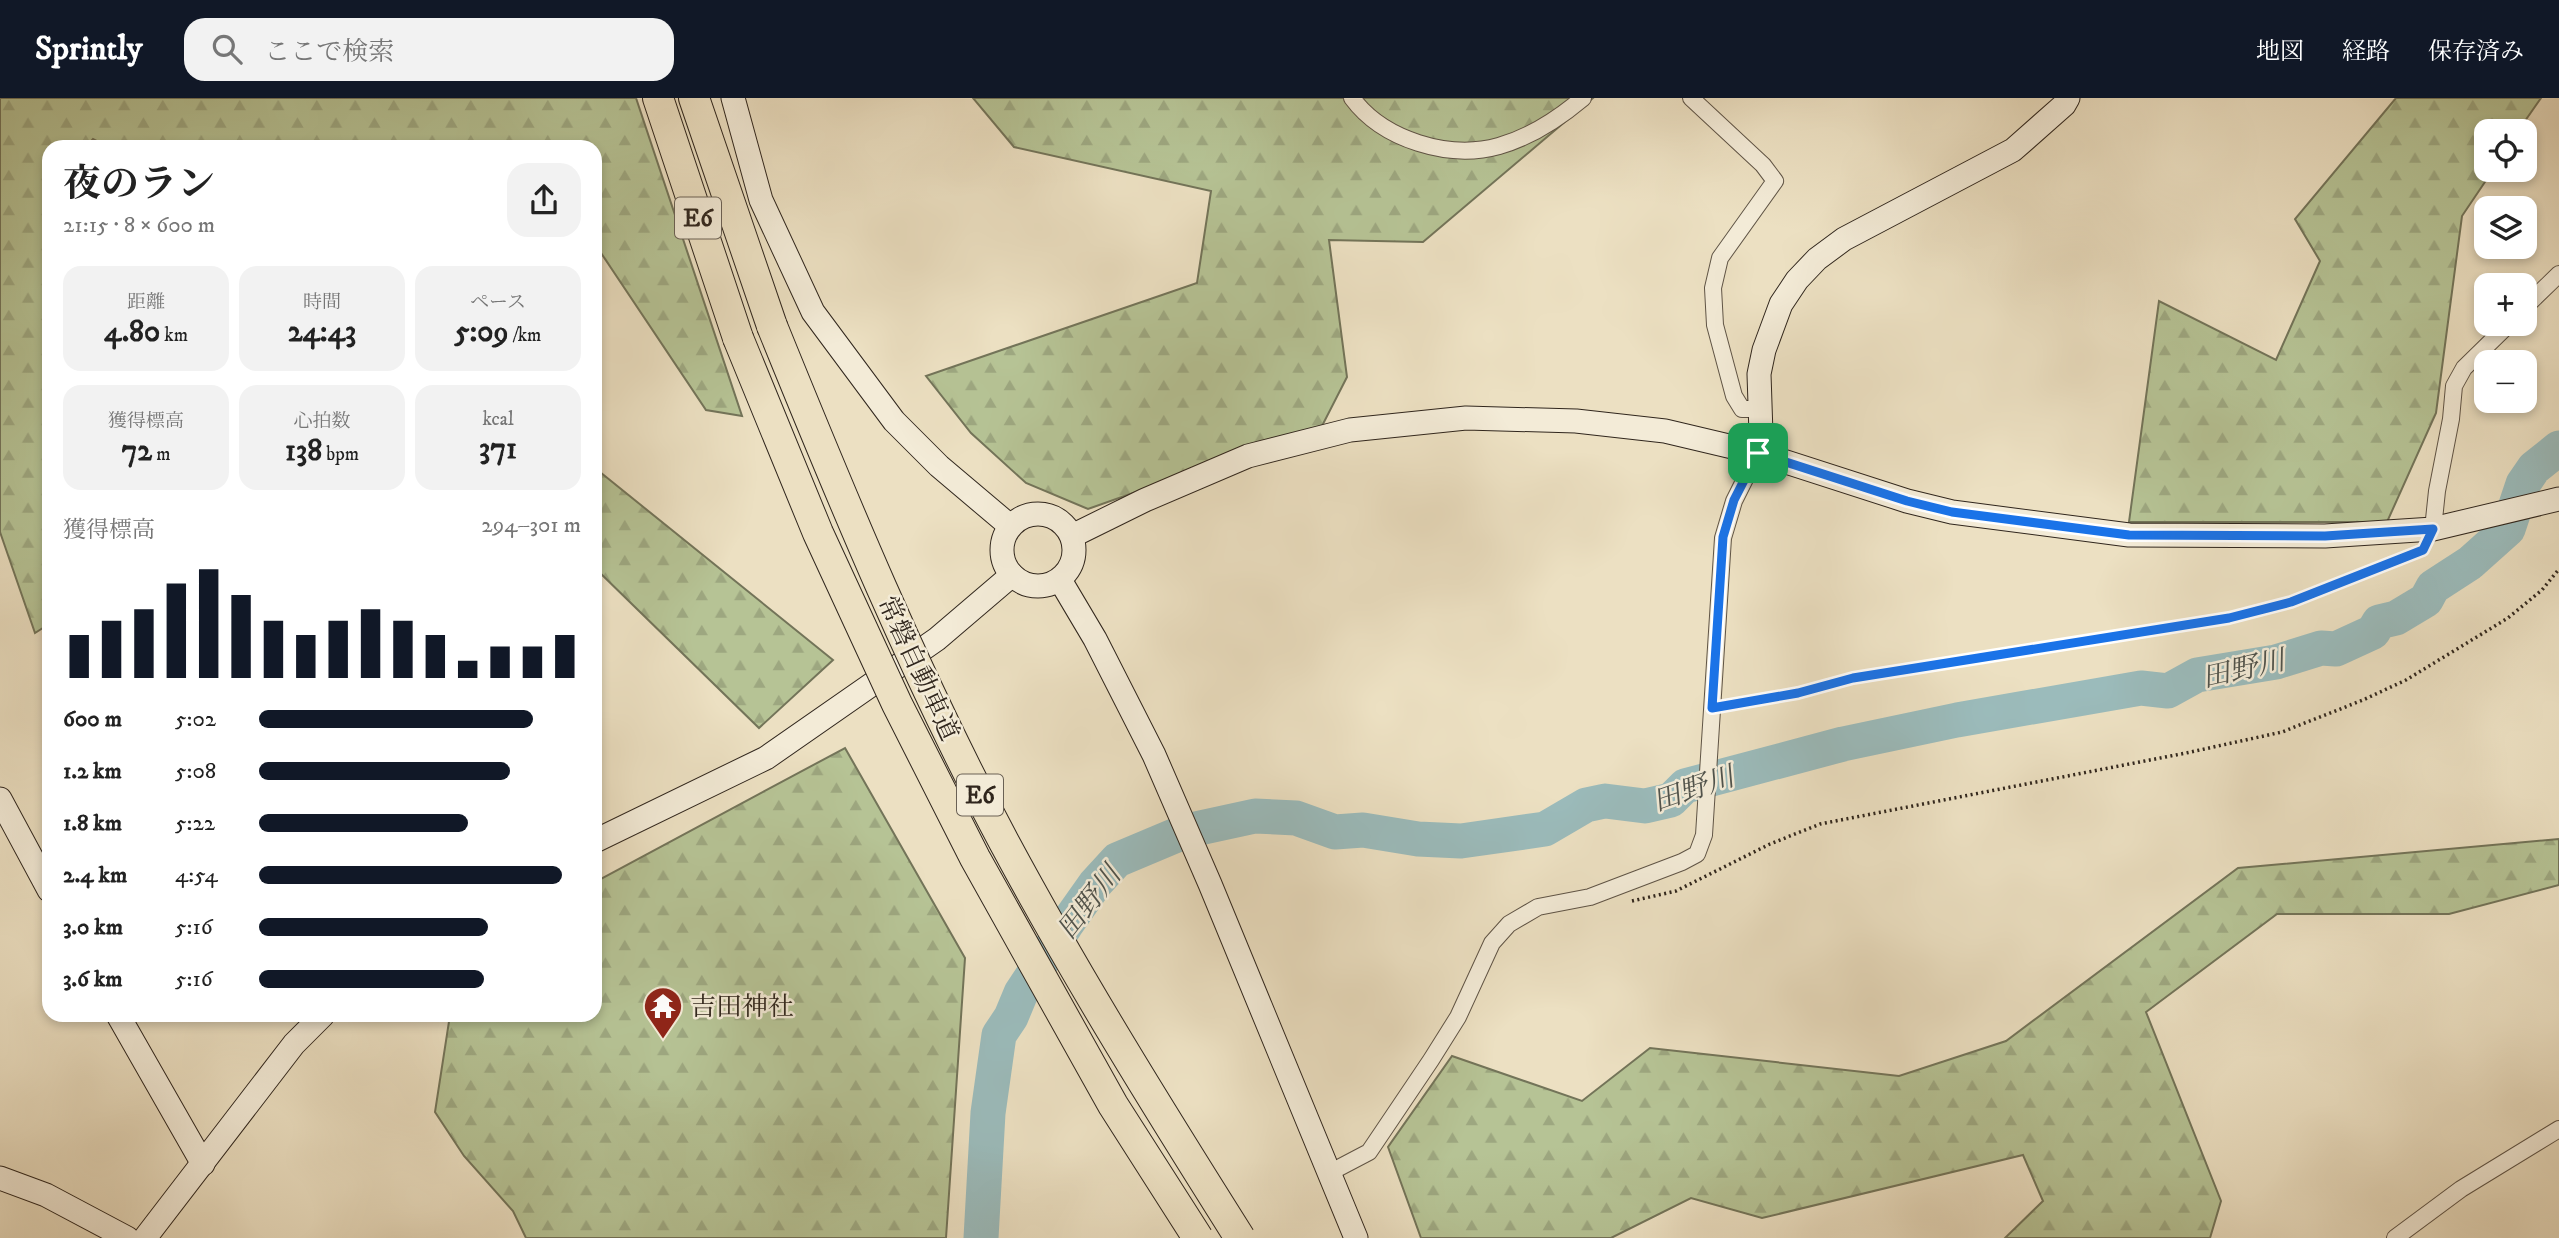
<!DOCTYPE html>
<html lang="ja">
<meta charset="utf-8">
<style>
:root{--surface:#fff;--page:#f2f2f2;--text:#222;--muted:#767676;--accent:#111827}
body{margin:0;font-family:"IM FELL DW Pica","Noto Serif JP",serif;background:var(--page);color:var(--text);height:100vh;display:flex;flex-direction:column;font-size:26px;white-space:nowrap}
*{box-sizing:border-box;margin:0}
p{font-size:23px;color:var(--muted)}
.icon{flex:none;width:38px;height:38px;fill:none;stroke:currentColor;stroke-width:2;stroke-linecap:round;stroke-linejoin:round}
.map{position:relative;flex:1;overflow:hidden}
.side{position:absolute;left:42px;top:42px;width:560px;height:882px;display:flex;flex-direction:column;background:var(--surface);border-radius:21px;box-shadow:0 4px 10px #0003}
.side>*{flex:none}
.controls{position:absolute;left:2474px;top:21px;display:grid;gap:14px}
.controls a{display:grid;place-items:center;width:63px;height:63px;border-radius:14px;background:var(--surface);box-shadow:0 4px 10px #0003;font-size:35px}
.pin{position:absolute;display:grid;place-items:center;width:60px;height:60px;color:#fff;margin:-30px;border-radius:14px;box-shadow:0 4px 10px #0006}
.round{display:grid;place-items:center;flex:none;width:74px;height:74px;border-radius:21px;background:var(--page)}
.headline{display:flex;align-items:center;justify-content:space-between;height:119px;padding:0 21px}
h1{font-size:38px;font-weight:700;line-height:52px}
.figures{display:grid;grid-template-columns:repeat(3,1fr);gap:10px;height:119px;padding:7px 21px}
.figures div{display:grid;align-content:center;border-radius:18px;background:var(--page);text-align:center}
.figures b{font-size:30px;font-weight:700}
.figures small{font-size:19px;font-weight:400}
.figures p{font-size:19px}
.chart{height:196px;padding:14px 21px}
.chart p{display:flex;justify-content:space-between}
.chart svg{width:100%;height:126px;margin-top:7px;stroke:var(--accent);stroke-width:6}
ul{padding:0 21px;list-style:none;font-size:23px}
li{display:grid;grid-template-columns:112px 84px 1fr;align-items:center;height:52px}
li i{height:18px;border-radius:9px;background:var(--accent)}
header{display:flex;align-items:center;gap:42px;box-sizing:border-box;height:98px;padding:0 35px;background:var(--accent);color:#fff}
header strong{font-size:33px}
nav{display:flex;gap:38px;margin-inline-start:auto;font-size:24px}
.search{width:490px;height:63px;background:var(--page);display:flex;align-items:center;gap:18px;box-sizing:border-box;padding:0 24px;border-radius:21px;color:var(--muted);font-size:26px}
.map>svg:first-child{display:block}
.forest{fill:url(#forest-firs);stroke:#737459;stroke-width:2}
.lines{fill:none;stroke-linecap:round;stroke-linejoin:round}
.river{stroke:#9bbbbb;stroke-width:35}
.street-casing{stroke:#5f5446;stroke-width:18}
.secondary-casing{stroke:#30261d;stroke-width:25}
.highway-casing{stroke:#30261d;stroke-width:32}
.path{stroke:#30261d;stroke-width:3.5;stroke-dasharray:2 3.5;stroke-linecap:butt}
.street{stroke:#f3ebd7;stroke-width:16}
.secondary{stroke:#f3ebd7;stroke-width:23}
.highway{stroke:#ece0c2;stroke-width:30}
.highway-bridge-casing{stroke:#30261d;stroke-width:32;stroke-linecap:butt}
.highway-bridge{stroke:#ece0c2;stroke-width:30}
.route-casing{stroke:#fff;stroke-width:14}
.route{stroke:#1a73e8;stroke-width:9}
.labels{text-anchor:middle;stroke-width:5;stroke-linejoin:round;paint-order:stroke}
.shield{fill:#f3ebd7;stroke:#6a6155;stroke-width:2}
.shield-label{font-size:24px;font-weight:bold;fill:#30261d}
.street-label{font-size:26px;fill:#30261d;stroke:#f3ebd7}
.poi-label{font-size:26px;fill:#30261d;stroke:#f3ebd7;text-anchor:start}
.water-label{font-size:28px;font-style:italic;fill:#50534c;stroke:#f3ebd7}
</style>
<header>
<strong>Sprintly</strong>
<div class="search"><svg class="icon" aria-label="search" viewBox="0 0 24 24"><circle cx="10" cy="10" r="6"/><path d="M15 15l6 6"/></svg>ここで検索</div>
<nav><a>地図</a><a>経路</a><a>保存済み</a></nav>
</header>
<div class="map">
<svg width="2559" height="1140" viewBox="0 0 2559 1140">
<defs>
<pattern id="forest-firs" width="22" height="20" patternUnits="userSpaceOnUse" patternTransform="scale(1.75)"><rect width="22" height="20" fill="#b6c395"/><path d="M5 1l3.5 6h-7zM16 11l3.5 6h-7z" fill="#9da780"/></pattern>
</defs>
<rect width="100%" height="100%" fill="#ece0c2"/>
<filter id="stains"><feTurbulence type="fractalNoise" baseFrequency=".00286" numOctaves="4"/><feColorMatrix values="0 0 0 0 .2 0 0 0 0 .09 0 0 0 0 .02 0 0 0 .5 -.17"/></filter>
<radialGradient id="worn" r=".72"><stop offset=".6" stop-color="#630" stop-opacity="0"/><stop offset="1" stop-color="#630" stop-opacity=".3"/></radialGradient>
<g class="forest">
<polygon points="0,0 636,0 742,318 706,312 595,146 595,49 108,49 93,41 86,49 49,49 49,99 46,103 49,105 49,526 35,535 0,434"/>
<polygon points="973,0 1593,0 1423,144 1329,142 1347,279 1322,328 1088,411 1026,385 971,335 926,278 1197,185 1211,93 1014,49"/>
<polygon points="2396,0 2541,0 2518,33 2487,33 2487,72 2493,72 2462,118 2436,315 2387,424 2129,424 2159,203 2276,262 2320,163 2295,121"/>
<polygon points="595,370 833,562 759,630 595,470"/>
<polygon points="845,650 965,860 946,1140 526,1140 513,1113 464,1058 435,1014 450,917 595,917 595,784"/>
<polygon points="2559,741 2559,787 2449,816 2277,816 2146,914 2221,1103 2210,1140 2005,1140 2043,1103 2023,1057 1762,1120 1691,1100 1611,1140 1421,1140 1388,1049 1452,958 1582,1003 1650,950 1899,978 2006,943 2238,770"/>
</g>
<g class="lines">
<polyline class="river" points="981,1140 988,1015 999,937 1011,919 1021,895 1066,827 1095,786 1117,762 1186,733 1255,718 1296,720 1335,734 1363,732 1418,741 1461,743 1545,731 1586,707 1605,703 1645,708 1671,702 1685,688 1843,646 1957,622 2141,590 2168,593 2197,577 2276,564 2321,550 2336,551 2373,534 2379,524 2396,520 2426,502 2433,489 2470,465 2508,431 2523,386 2534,370 2559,350"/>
<g class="street-casing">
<g id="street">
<path d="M1352,0c31,42 97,62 147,48 32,-9 59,-27 84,-48"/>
<polyline points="1691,0 1763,67 1775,83 1720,160 1713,190 1715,227 1734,298 1742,311 1761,311"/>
<polyline points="2525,209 2559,176"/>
<polyline points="2433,431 2437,393 2451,321 2454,288 2464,270 2509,226"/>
<polyline points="1329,1075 1369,1054 1431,962 1458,919 1492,845 1509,826 1538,809 1590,799 1682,764 1697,756 1704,737 1723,440 1734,403 1758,355"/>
<polyline points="2395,1140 2461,1091 2559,1031"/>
</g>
</g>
<g class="secondary-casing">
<g id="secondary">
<polyline points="733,0 761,102 813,214 894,323 939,368 1010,428"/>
<polyline points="1758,355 1761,336 1759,276 1764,252 1781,206 1797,182 1817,161 1844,141 2013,52 2064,7 2068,0"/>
<circle cx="1038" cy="452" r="36"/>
<polyline points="1072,438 1145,402 1248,358 1350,332 1466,320 1576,323 1665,333 1758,355 1907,403 1952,414 2129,437 2325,438 2433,431 2559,401"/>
<polyline points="1060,482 1095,541 1154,657 1210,786 1356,1140"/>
<polyline points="0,701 49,792"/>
<polyline points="595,743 766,660 937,541 1012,477"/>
<polyline points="118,917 203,1066"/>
<polyline points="0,1080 46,1097 127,1140"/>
<polyline points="145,1140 294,946 323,917"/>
</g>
</g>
<g class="highway-casing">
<g id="highway">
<polyline points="658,0 738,240"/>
<polyline points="694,0 772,228"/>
</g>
</g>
<g class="path">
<polyline points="1730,607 1798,595 1853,580 2229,520 2291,504 2417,454"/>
<polyline points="1632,803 1676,793 1770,746 1820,726 2186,655 2282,634 2363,602 2406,582 2508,520 2542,492 2559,471"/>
</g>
<use href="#street" class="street"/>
<use href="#secondary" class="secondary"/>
<use href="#highway" class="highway"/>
<g class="highway-bridge-casing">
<g id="highway-bridge">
<path d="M772,228c71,175 143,349 232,516 73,136 154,266 236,396"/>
<polyline points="738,240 818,435 897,606 975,760 1113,1007 1198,1140"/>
</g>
</g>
<use href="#highway-bridge" class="highway-bridge"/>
</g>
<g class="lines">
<g class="route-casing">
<polygon id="route" points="1758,355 1907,403 1952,414 2129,437 2325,438 2433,431 2423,452 2291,504 2229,520 1853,580 1798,595 1712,610 1723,439 1734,402"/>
</g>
<use href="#route" class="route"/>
</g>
<defs>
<g id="temple-pin" transform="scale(2.0125)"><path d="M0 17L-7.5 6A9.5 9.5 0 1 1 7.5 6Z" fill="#8f2418" stroke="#f3ebd7"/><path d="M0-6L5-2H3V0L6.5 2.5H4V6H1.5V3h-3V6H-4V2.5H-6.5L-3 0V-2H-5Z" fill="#fff"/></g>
</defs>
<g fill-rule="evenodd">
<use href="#temple-pin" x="663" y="908"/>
</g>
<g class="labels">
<g class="shield">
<rect x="675" y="99.5" width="46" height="41" rx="5"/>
<rect x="957" y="676.5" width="46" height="41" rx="5"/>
</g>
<g class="shield-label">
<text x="698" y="128">E6</text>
<text x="980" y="705">E6</text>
</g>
<g class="street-label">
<text transform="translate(919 570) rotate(65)" y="9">常磐自動車道</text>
</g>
<g class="poi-label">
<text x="690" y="917">吉田神社</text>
</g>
<g class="water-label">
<text transform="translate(2243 570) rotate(-13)" y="10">田野川</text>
<text transform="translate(1693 690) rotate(-19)" y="10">田野川</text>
<text transform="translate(1088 804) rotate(-52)" y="10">田野川</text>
</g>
</g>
<rect width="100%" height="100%" filter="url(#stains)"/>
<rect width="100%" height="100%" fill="url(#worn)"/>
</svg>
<div class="controls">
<a><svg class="icon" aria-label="locate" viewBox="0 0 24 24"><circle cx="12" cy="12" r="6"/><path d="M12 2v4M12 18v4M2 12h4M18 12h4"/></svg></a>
<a><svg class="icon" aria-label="layers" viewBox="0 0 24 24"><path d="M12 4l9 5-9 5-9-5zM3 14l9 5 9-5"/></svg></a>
<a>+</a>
<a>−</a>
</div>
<div class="pin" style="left:1758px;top:355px;background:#1e9e55"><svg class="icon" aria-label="arrive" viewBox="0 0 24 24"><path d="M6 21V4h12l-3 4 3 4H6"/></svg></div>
<section class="side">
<div class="headline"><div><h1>夜のラン</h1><p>21:15 · 8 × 600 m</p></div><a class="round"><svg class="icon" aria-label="share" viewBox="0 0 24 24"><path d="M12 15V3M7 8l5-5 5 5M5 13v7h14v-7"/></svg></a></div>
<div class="figures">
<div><p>距離</p><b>4.80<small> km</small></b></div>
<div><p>時間</p><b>24:43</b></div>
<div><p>ペース</p><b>5:09<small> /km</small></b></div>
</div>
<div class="figures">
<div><p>獲得標高</p><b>72<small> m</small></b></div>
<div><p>心拍数</p><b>138<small> bpm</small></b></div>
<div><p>kcal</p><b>371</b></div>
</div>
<div class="chart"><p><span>獲得標高</span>294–301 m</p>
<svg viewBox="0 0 160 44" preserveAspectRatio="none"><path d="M5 44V29M15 44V24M25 44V20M35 44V11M45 44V6M55 44V15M65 44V24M75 44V29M85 44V24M95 44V20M105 44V24M115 44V29M125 44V38M135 44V33M145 44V33M155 44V29"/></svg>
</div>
<ul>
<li><b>600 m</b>5:02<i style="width:85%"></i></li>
<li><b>1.2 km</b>5:08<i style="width:78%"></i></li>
<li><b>1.8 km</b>5:22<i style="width:65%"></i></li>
<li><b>2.4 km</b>4:54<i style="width:94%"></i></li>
<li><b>3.0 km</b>5:16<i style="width:71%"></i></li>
<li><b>3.6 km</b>5:16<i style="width:70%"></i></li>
</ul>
</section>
</div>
